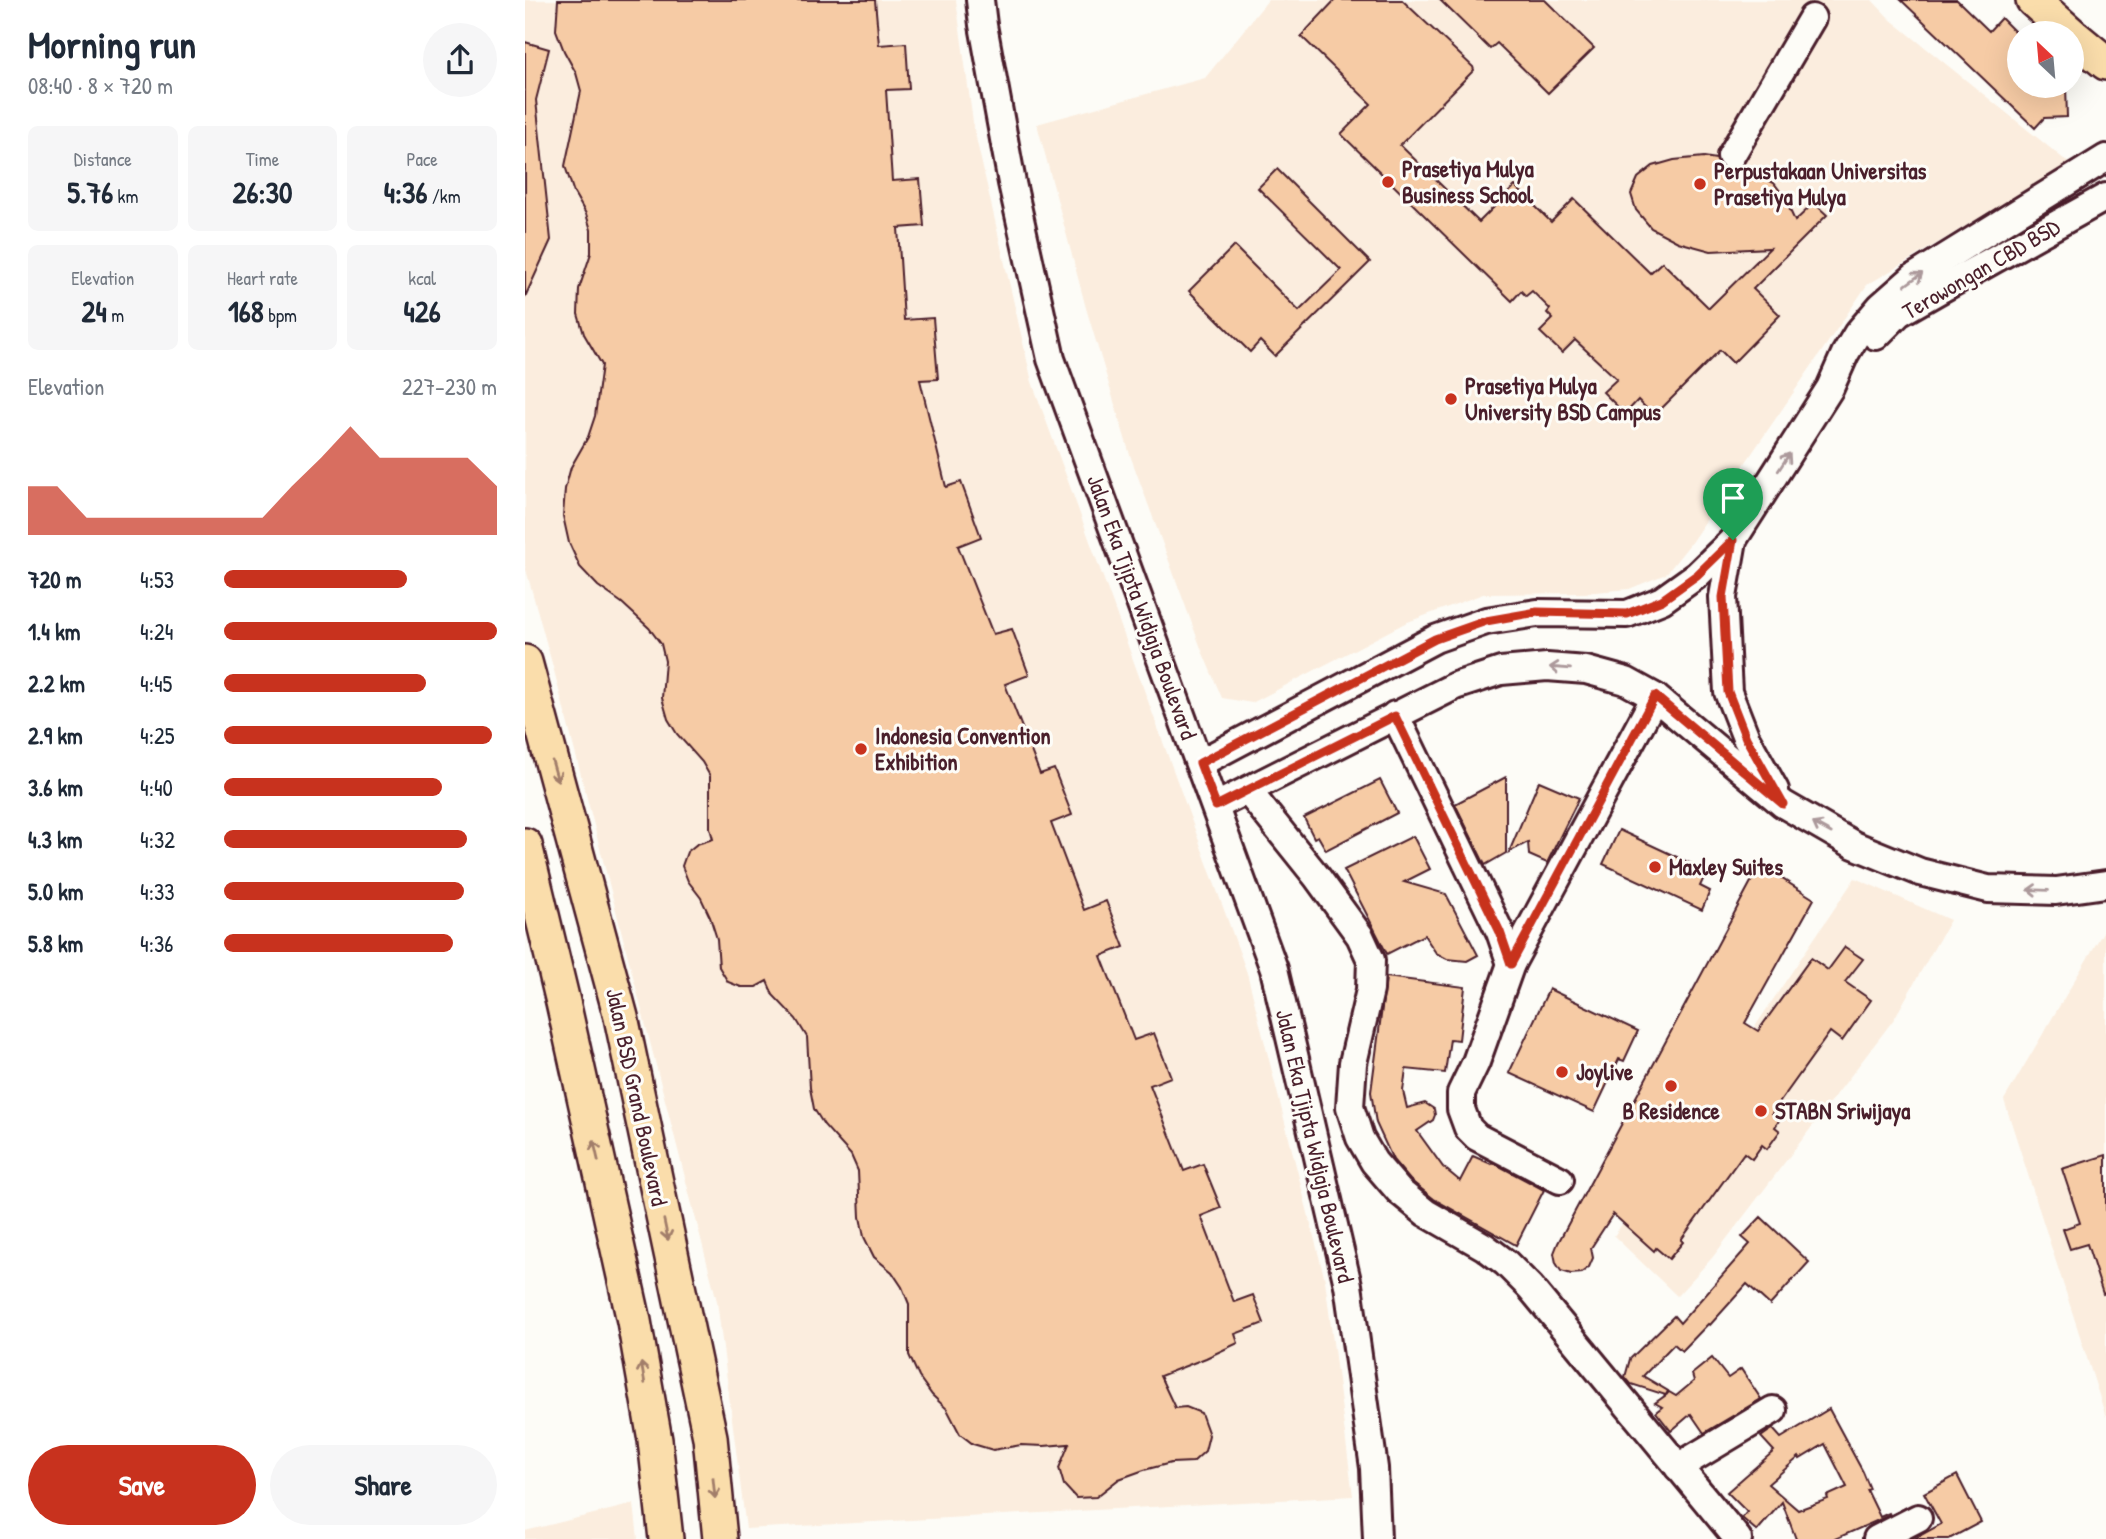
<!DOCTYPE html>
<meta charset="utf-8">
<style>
:root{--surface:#fff;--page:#f6f6f7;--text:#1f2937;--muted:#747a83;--accent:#c8321e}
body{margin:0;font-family:"Patrick Hand",sans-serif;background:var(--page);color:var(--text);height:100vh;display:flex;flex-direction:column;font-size:26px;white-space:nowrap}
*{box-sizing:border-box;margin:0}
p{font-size:23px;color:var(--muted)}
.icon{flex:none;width:38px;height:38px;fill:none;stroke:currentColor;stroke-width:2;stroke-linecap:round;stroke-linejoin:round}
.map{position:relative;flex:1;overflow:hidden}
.sheet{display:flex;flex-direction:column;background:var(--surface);width:525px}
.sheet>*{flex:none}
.needle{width:46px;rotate:334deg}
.buttons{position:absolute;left:1482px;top:21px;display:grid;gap:14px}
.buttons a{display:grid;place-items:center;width:77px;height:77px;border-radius:50%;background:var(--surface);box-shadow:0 7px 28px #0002;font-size:35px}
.pin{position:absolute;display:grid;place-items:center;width:60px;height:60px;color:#fff;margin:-72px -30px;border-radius:50% 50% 50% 0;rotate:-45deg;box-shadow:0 0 7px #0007}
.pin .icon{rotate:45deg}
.round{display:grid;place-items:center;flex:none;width:74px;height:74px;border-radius:37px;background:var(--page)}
.headline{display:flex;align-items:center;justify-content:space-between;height:119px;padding:0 28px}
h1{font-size:38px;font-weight:800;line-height:52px}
.metrics{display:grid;grid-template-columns:repeat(3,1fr);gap:10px;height:119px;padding:7px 28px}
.metrics div{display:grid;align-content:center;border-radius:10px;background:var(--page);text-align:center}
.metrics b{font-size:30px;font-weight:800}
.metrics small{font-size:19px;font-weight:400}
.metrics p{font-size:19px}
.chart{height:196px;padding:14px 28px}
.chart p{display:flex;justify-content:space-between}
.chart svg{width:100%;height:126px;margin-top:7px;fill:var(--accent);opacity:.7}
.primary-button{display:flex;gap:14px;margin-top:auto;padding:14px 28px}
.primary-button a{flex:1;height:80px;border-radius:42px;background:var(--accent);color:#fff;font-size:28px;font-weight:800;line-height:80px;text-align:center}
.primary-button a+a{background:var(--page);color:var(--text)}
ul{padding:0 28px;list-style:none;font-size:23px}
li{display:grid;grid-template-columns:112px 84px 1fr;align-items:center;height:52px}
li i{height:18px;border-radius:9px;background:var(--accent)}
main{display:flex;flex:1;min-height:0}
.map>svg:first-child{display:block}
.built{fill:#fbedde}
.building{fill:#f6cba5;stroke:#4a1f2b;stroke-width:2;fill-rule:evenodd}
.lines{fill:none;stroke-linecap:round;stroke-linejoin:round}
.minor-casing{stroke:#4a1f2b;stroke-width:32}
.major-casing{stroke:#4a1f2b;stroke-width:38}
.minor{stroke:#fdfcf7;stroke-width:26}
.major{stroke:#faddab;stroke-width:33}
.oneway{stroke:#ac999b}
.oneway2{stroke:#a27e6b}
.route-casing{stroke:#fff;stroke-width:14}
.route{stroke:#c8321e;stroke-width:9}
.poi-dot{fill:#c8321e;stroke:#fdfcf7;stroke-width:2.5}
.labels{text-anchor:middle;stroke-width:6;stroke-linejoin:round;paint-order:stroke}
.poi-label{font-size:23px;font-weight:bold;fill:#4a1f2b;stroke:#fdfcf7;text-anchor:start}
.street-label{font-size:23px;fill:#4a1f2b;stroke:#fdfcf7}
</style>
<main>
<section class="sheet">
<div class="headline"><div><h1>Morning run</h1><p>08:40 · 8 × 720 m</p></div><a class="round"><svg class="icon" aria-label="share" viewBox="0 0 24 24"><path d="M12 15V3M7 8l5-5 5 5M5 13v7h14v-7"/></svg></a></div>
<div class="metrics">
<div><p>Distance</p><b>5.76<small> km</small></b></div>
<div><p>Time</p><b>26:30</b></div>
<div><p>Pace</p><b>4:36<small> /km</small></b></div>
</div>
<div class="metrics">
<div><p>Elevation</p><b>24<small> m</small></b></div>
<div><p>Heart rate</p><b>168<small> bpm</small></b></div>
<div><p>kcal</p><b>426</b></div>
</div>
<div class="chart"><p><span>Elevation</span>227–230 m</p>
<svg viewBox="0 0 160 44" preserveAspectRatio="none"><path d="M0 44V27L10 27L20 38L30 38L40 38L50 38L60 38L70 38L80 38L90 27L100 17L110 6L120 17L130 17L140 17L150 17L160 27V44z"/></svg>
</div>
<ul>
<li><b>720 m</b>4:53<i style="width:67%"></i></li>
<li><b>1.4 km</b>4:24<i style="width:100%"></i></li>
<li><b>2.2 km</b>4:45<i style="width:74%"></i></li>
<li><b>2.9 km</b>4:25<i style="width:98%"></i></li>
<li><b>3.6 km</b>4:40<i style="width:80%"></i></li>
<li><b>4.3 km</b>4:32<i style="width:89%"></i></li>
<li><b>5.0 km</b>4:33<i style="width:88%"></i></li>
<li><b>5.8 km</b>4:36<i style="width:84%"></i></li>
</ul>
<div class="primary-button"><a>Save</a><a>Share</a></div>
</section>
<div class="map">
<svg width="1581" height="1539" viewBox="0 0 1581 1539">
<rect width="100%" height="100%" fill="#fdfcf7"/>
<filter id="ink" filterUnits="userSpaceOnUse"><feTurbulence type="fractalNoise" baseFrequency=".0143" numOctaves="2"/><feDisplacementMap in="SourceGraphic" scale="14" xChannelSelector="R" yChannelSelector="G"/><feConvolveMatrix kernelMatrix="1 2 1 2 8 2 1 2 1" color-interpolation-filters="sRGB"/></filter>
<g filter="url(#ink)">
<g class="built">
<polygon points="0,0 431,0 449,129 507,382 722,973 800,1280 828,1496 221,1529 192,1301 28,667 0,566"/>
<polygon points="743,0 1347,0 1365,19 1545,164 1342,285 1165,544 1141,574 1104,589 1059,593 958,594 880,623 727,703 697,698 677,651 605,455 561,308 512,124 680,78"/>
<polygon points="1330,878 1425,920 1369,1019 1187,1258 1152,1296 1089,1236"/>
<polygon points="1581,927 1581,1417 1479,1100"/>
<polygon points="109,1504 113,1539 0,1539 0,1531"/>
</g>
<g class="building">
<polygon points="33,0 350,0 354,45 381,43 384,89 361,90 367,181 395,179 399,226 373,228 379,320 408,318 413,379 395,380 421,487 436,482 456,537 433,546 468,634 487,629 504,675 480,684 515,774 529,769 547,815 526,823 559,910 581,901 599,947 576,956 609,1040 629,1033 646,1077 625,1085 659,1171 678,1164 696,1208 676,1216 709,1302 728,1295 739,1323 710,1334 713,1343 681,1358 635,1376 650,1408 661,1407 676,1413 684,1435 680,1451 668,1462 646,1463 619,1470 594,1479 571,1497 551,1498 539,1485 534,1468 544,1444 519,1446 496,1445 468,1450 448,1444 435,1434 422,1409 407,1395 394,1377 384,1355 384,1304 377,1287 367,1272 349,1257 339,1237 335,1217 333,1171 326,1155 299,1125 289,1109 285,1088 282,1037 271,1019 248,995 242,981 231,987 216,987 203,982 194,967 192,939 185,917 176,898 163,881 157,866 162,852 172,844 188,839 185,828 185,776 177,762 152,734 143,719 137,698 140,661 136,644 124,628 97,603 73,586 55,567 44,543 38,516 40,489 46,467 63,437 70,416 77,365 59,334 53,314 54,289 66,253 66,230 61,214 49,193 40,166 56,91 51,73 39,51 31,30"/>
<polygon points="810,0 877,0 948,67 949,70 875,145 954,222 990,186 1026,222 1049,199 1125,273 1137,262 1184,308 1245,248 1186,251 1153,242 1126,228 1111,210 1106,194 1113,178 1128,166 1149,160 1179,157 1191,159 1199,170 1207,172 1217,166 1249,183 1258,195 1270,221 1289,203 1302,215 1228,289 1255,315 1208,363 1195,350 1129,416 1113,400 1100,414 1078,392 1092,379 1050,340 1037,353 1015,332 1028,319 1022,313 1025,309 1007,291 1001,296 996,291 987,301 816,134 846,104 776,36"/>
<polygon points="915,0 1020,0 1069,48 1023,93 972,43 965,49"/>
<polygon points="1376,0 1432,0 1464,31 1476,18 1494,36 1494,86 1541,86 1542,117 1519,118 1510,128"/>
<polygon points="0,42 24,49 11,100 26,240 0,297"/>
<polygon points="752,169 845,262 750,356 735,341 725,352 664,291 709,246 774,311 816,270 733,188"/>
<polygon points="981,777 981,853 960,865 930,804"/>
<polygon points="855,780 872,813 801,850 793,836 789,838 779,818"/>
<polygon points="1014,781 1054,798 1022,863 1004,855 1003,842 984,852"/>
<polygon points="1094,830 1182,871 1175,886 1185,891 1177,910 1078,864"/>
<polygon points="888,836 905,869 879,882 921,894 953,955 942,961 922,959 911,953 899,935 862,954 819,870"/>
<polygon points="1235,865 1289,899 1220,1023 1233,1031 1286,958 1303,970 1320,947 1338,959 1320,982 1346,1000 1317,1041 1305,1032 1247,1113 1255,1119 1250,1127 1255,1131 1242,1149 1237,1145 1227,1159 1219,1153 1156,1240 1158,1242 1144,1259 1131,1248 1129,1251 1088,1214 1066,1248 1068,1258 1064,1267 1056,1273 1046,1274 1036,1271 1031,1263 1029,1253 1033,1243"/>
<polygon points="861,977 940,987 934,1040 925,1039 920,1073 881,1069 878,1091 882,1108 900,1103 909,1109 910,1115 908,1120 892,1131 918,1167 935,1181 948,1156 966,1164 967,1162 1019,1190 991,1245 909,1199 885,1180 868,1160 851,1123 846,1092"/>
<polygon points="1024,989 1113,1031 1099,1061 1094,1059 1069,1112 984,1073"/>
<polygon points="1581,1155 1581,1293 1578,1294 1562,1244 1545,1249 1538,1229 1555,1223 1537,1169"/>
<polygon points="1236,1217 1284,1262 1245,1305 1222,1284 1185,1325 1183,1324 1157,1351 1149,1344 1118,1376 1143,1391 1141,1395 1144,1392 1151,1396 1169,1381 1167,1374 1187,1358 1203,1378 1216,1369 1236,1399 1179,1433 1166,1414 1146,1431 1131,1412 1137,1407 1130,1403 1141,1395 1106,1384 1100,1377 1105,1359 1149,1316 1155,1323 1225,1244 1217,1237"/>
<path d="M1304,1409l34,63 7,17 -3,1 13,27 9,-4 1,2 -55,24h-39l-14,-37 -25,29 -15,-13 5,-6 -20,-20 47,-41 -13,-14 7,-5 5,-3 8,9zM1300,1444l22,43 -20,9 1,3 -30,11 -30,-26 31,-27 1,2z"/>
<polygon points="1432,1475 1456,1522 1424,1539 1389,1539 1416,1524 1399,1493"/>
</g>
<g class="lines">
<g class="minor-casing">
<g id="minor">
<polyline points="455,0 458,25 487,183 526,359 749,969 823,1285 849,1468 852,1539"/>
<polyline points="1206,156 1287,18"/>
<polyline points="1351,336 1374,313 1416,289 1581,197"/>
<polyline points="1208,540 1198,597 1203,692 1221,738 1250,790"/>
<polyline points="870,715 975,932 986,964"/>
<polyline points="675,763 910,639 961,621 1012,613 1102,614 1137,600 1172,575 1208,540 1305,388 1320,354 1332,334 1356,306 1389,277 1581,158"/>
<polyline points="723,791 792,877 835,936 846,960 845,990 828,1063 825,1107 835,1138 849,1162 874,1191 901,1213 960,1247 981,1263 1005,1287 1213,1539"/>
<polyline points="691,806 930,686 976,671 1022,667 1061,670 1101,681 1130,697 1258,804 1329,845 1395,872 1463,889 1531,891 1581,884"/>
<polyline points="1035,1180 952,1137 943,1128 936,1109 936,1093 951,1062 986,964 1130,697"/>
<polyline points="1153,1467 1248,1410"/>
<polyline points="1352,1539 1393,1518"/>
</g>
</g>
<g class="major-casing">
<g id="major">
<polyline points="1508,0 1545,33"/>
<polyline points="1547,35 1581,63"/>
<polyline points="0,662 96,1017 185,1437 195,1539"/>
<polyline points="0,845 38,1002 109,1321 130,1440 141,1539"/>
</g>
</g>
<use href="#minor" class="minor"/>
<use href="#major" class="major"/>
</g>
<defs><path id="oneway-shaft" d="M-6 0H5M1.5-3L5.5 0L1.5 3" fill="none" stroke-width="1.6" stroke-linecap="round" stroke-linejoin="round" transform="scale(1.75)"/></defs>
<g class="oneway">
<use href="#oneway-shaft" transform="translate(1389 279) rotate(-36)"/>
<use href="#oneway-shaft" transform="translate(1259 462) rotate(-57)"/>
<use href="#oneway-shaft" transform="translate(1035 668) rotate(-175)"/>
<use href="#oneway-shaft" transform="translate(1297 828) rotate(-151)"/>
<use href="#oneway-shaft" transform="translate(1513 890) rotate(-178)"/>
</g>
<g class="oneway2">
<use href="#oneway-shaft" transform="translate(30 771) rotate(74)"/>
<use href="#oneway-shaft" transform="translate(71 1151) rotate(-103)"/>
<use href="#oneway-shaft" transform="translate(141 1230) rotate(78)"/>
<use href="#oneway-shaft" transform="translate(118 1373) rotate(-100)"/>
<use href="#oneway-shaft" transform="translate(189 1488) rotate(84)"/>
</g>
</g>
<g class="lines" filter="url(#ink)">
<g class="route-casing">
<polygon id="route" points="1208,540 1198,597 1203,692 1221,738 1258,804 1130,696 986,964 975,932 870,716 691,806 675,763 910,639 961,621 1012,612 1102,614 1137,600 1172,575"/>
</g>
<use href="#route" class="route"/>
</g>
<g class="poi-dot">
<circle cx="863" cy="182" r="7"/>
<circle cx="1175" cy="184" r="7"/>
<circle cx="926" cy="399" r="7"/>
<circle cx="336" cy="749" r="7"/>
<circle cx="1130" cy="867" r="7"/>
<circle cx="1037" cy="1072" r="7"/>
<circle cx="1146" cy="1086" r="7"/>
<circle cx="1236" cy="1111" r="7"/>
</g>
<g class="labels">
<g class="poi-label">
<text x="877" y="177">Prasetiya Mulya<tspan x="877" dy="26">Business School</tspan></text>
<text x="1189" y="179">Perpustakaan Universitas<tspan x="1189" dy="26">Prasetiya Mulya</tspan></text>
<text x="940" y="394">Prasetiya Mulya<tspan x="940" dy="26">University BSD Campus</tspan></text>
<text x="350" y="744">Indonesia Convention<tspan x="350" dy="26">Exhibition</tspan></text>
<text x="1144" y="875">Maxley Suites</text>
<text x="1051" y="1080">Joylive</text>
<text x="1146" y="1119" text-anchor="middle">B Residence</text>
<text x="1250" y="1119">STABN Sriwijaya</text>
</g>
<g class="street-label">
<text transform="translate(1456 269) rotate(-30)" y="8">Terowongan CBD BSD</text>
<text transform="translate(617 607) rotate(70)" y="8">Jalan Eka Tjipta Widjaja Boulevard</text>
<text transform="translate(112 1097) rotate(78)" y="8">Jalan BSD Grand Boulevard</text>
<text transform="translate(790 1146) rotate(77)" y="8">Jalan Eka Tjipta Widjaja Boulevard</text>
</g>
</g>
</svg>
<div class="buttons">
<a><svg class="needle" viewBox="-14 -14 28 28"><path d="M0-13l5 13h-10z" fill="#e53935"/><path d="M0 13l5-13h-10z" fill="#747a83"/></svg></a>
</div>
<div class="pin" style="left:1208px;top:540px;background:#1e9e55"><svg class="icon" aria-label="arrive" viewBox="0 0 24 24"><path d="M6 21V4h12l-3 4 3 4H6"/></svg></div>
</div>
</main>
